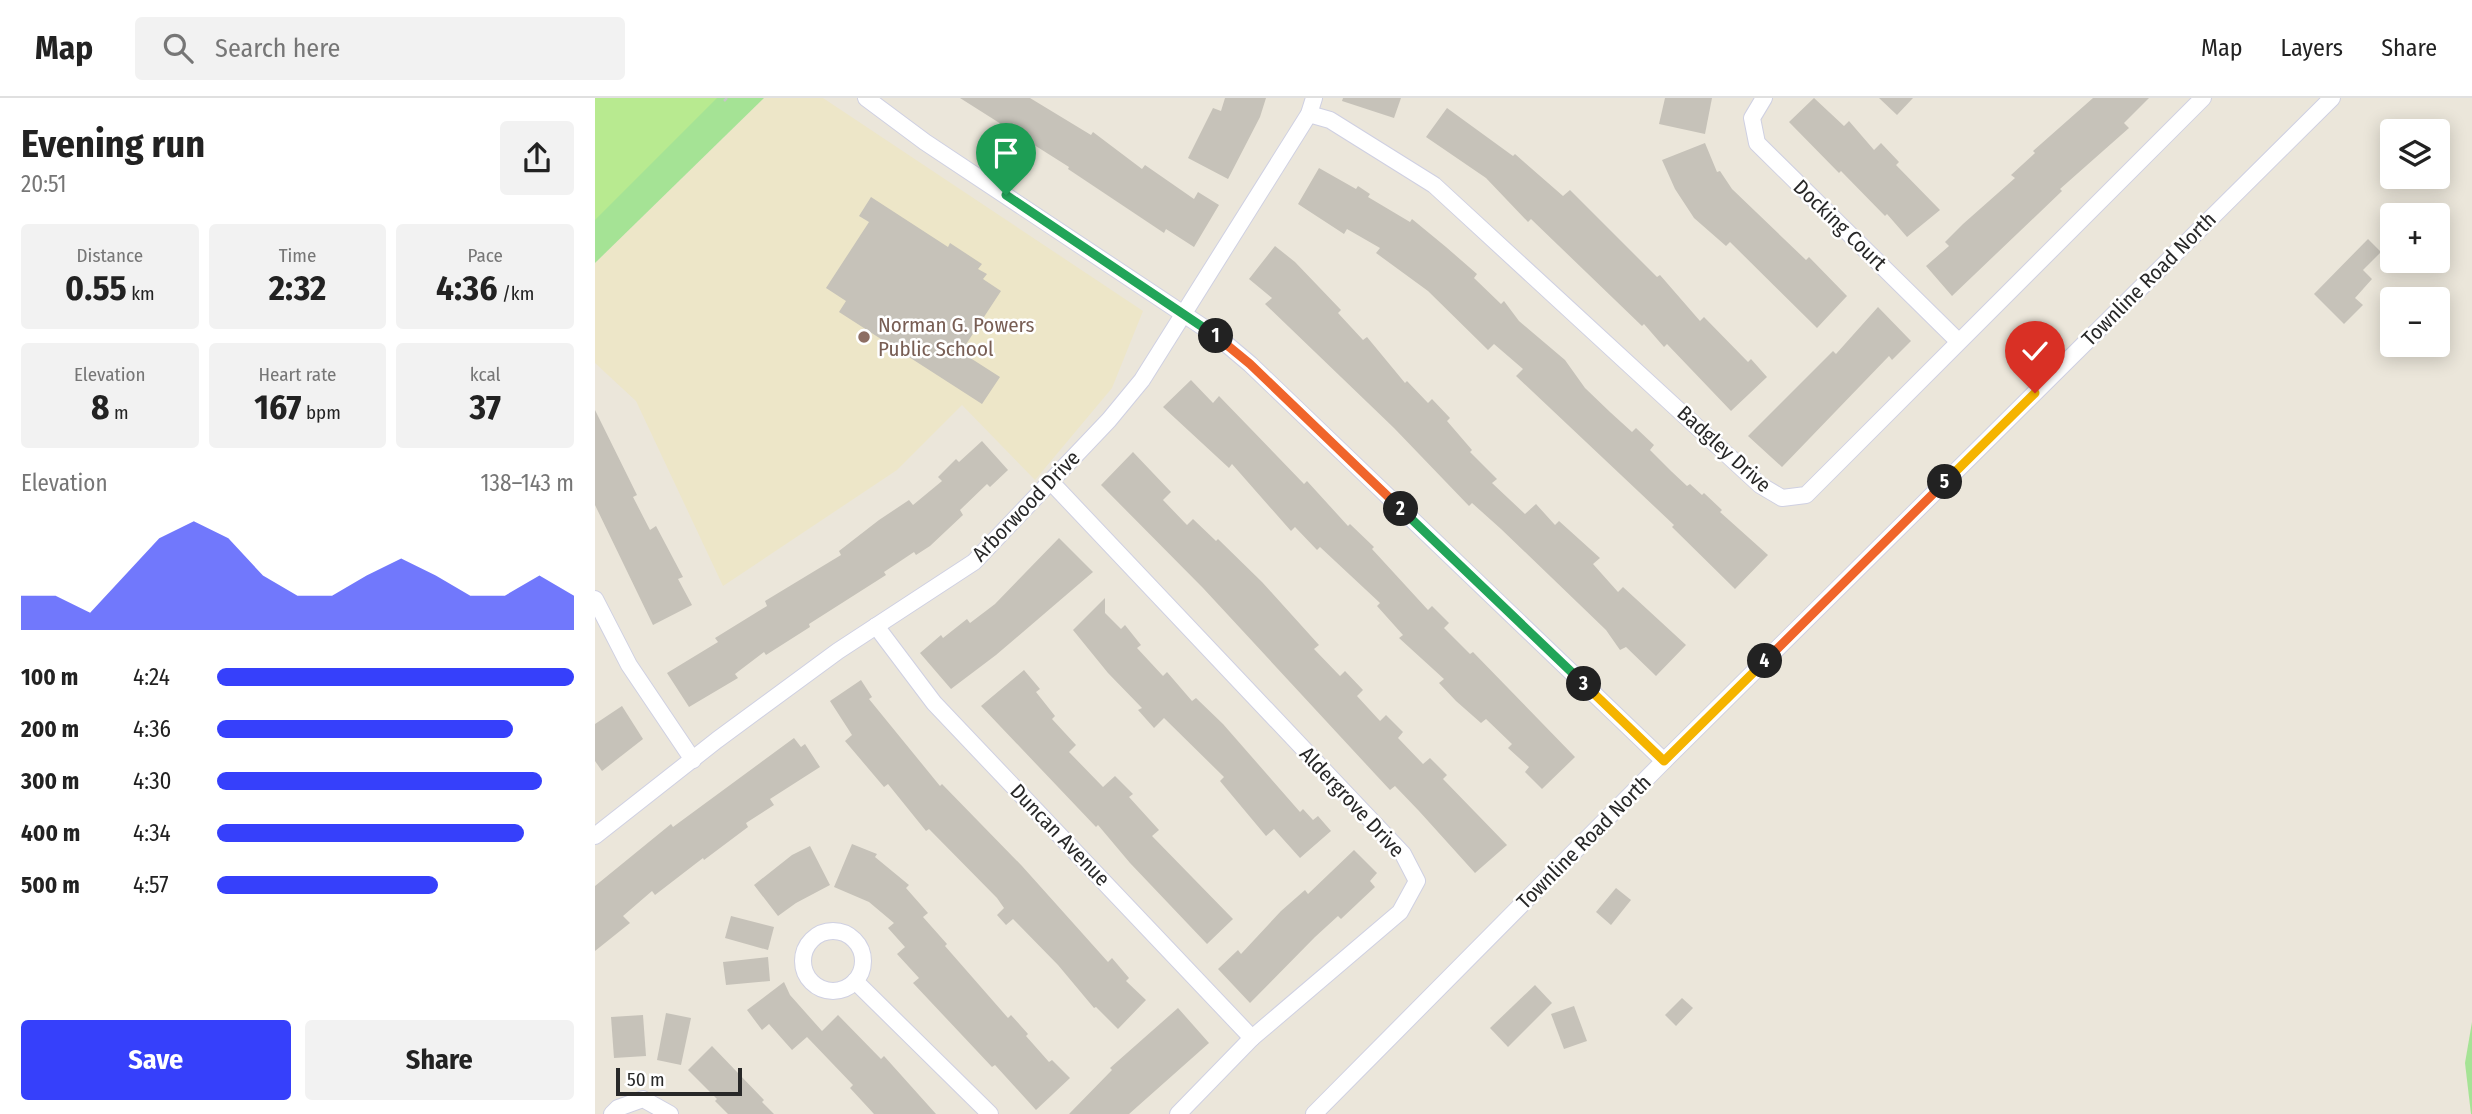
<!DOCTYPE html>
<meta charset="utf-8">
<style>
:root{--surface:#fff;--page:#f2f2f2;--text:#222;--muted:#767676;--line:#e0e0e0;--accent:#3640fb}
body{margin:0;font-family:"Fira Sans Condensed",sans-serif;background:var(--page);color:var(--text);height:100vh;display:flex;flex-direction:column;font-size:26px;white-space:nowrap}
*{box-sizing:border-box;margin:0}
p{font-size:23px;color:var(--muted)}
.icon{flex:none;width:38px;height:38px;fill:none;stroke:currentColor;stroke-width:2;stroke-linecap:round;stroke-linejoin:round}
.map{position:relative;flex:1;overflow:hidden}
.drawer{display:flex;flex-direction:column;background:var(--surface);width:595px}
.drawer>*{flex:none}
.fabs{position:absolute;left:1785px;top:21px;display:grid;gap:14px}
.fabs a{display:grid;place-items:center;width:70px;height:70px;border-radius:7px;background:var(--surface);box-shadow:0 4px 18px #0003;font-size:35px}
.scale{position:absolute;left:21px;bottom:18px;width:126px;box-sizing:border-box;padding-left:7px;border:4px solid #282828;border-top:0;font-size:19px;line-height:24px;white-space:nowrap;color:#282828;-webkit-text-stroke:5px #fff;paint-order:stroke}
.pin{position:absolute;display:grid;place-items:center;width:60px;height:60px;color:#fff;margin:-72px -30px;border-radius:50% 50% 50% 0;rotate:-45deg;box-shadow:0 0 7px #0007}
.pin .icon{rotate:45deg}
.km{position:absolute;width:35px;height:35px;margin:-18px;border-radius:50%;background:#222;color:#fff;font-size:19px;line-height:35px;text-align:center}
.round{display:grid;place-items:center;flex:none;width:74px;height:74px;border-radius:7px;background:var(--page)}
.summary{display:flex;align-items:center;justify-content:space-between;height:119px;padding:0 21px}
h1{font-size:38px;font-weight:700;line-height:52px}
.figures{display:grid;grid-template-columns:repeat(3,1fr);gap:10px;height:119px;padding:7px 21px}
.figures div{display:grid;align-content:center;border-radius:7px;background:var(--page);text-align:center}
.figures b{font-size:35px;font-weight:700}
.figures small{font-size:19px;font-weight:400}
.figures p{font-size:19px}
.chart{height:196px;padding:14px 21px}
.chart p{display:flex;justify-content:space-between}
.chart svg{width:100%;height:126px;margin-top:7px;fill:var(--accent);opacity:.7}
.primary-button{display:flex;gap:14px;margin-top:auto;padding:14px 21px}
.primary-button a{flex:1;height:80px;border-radius:7px;background:var(--accent);color:#fff;font-size:28px;font-weight:700;line-height:80px;text-align:center}
.primary-button a+a{background:var(--page);color:var(--text)}
ul{padding:0 21px;list-style:none;font-size:23px}
li{display:grid;grid-template-columns:112px 84px 1fr;align-items:center;height:52px}
li i{height:18px;border-radius:9px;background:var(--accent)}
header{display:flex;align-items:center;gap:42px;box-sizing:border-box;height:98px;padding:0 35px;background:var(--surface);border-bottom:2px solid var(--line)}
header strong{font-size:33px}
nav{display:flex;gap:38px;margin-inline-start:auto;font-size:24px}
.search{width:490px;height:63px;background:var(--page);display:flex;align-items:center;gap:18px;box-sizing:border-box;padding:0 24px;border-radius:7px;color:var(--muted);font-size:26px}
main{display:flex;flex:1;min-height:0}
.map>svg:first-child{display:block}
.education{fill:#ede6c8}
.green{fill:#a5e395}
.pitch{fill:#b8ea90}
.building{fill:#c6c2b9}
.lines{fill:none;stroke-linecap:round;stroke-linejoin:round}
.minor-casing{stroke:#cfd0e2;stroke-width:18}
.path{stroke:#c7c7c7;stroke-width:2.5;stroke-dasharray:5 3.5;stroke-linecap:butt}
.minor{stroke:#fff;stroke-width:16}
.split-1-casing{stroke:#fff;stroke-width:14}
.split-2-casing{stroke:#fff;stroke-width:14}
.split-3-casing{stroke:#fff;stroke-width:14}
.split-4-casing{stroke:#fff;stroke-width:14}
.split-5-casing{stroke:#fff;stroke-width:14}
.split-6-casing{stroke:#fff;stroke-width:14}
.split-1{stroke:#22a559;stroke-width:9}
.split-2{stroke:#f0652b;stroke-width:9}
.split-3{stroke:#22a559;stroke-width:9}
.split-4{stroke:#f5b400;stroke-width:9}
.split-5{stroke:#f0652b;stroke-width:9}
.split-6{stroke:#f5b400;stroke-width:9}
.education-dot{fill:#8d6e63;stroke:#fff;stroke-width:2.5}
.labels{text-anchor:middle;stroke-width:5;stroke-linejoin:round;paint-order:stroke}
.street-label{font-size:21px;fill:#282828;stroke:#fff}
.education-label{font-size:21px;fill:#785e54;stroke:#fff;text-anchor:start}
</style>
<header>
<strong>Map</strong>
<div class="search"><svg class="icon" aria-label="search" viewBox="0 0 24 24"><circle cx="10" cy="10" r="6"/><path d="M15 15l6 6"/></svg>Search here</div>
<nav><a>Map</a><a>Layers</a><a>Share</a></nav>
</header>
<main>
<section class="drawer">
<div class="summary"><div><h1>Evening run</h1><p>20:51</p></div><a class="round"><svg class="icon" aria-label="share" viewBox="0 0 24 24"><path d="M12 15V3M7 8l5-5 5 5M5 13v7h14v-7"/></svg></a></div>
<div class="figures">
<div><p>Distance</p><b>0.55<small> km</small></b></div>
<div><p>Time</p><b>2:32</b></div>
<div><p>Pace</p><b>4:36<small> /km</small></b></div>
</div>
<div class="figures">
<div><p>Elevation</p><b>8<small> m</small></b></div>
<div><p>Heart rate</p><b>167<small> bpm</small></b></div>
<div><p>kcal</p><b>37</b></div>
</div>
<div class="chart"><p><span>Elevation</span>138–143 m</p>
<svg viewBox="0 0 160 44" preserveAspectRatio="none"><path d="M0 44V32L10 32L20 38L30 25L40 12L50 6L60 12L70 25L80 32L90 32L100 25L110 19L120 25L130 32L140 32L150 25L160 32V44z"/></svg>
</div>
<ul>
<li><b>100 m</b>4:24<i style="width:100%"></i></li>
<li><b>200 m</b>4:36<i style="width:83%"></i></li>
<li><b>300 m</b>4:30<i style="width:91%"></i></li>
<li><b>400 m</b>4:34<i style="width:86%"></i></li>
<li><b>500 m</b>4:57<i style="width:62%"></i></li>
</ul>
<div class="primary-button"><a>Save</a><a>Share</a></div>
</section>
<div class="map">
<svg width="1877" height="1016" viewBox="0 0 1877 1016">
<rect width="100%" height="100%" fill="#ebe6da"/>
<polygon class="education" points="169,0 228,0 548,213 517,290 440,382 367,307 302,372 128,488 41,303 0,265 0,165"/>
<g class="green">
<polygon points="0,0 169,0 0,165"/>
<polygon points="1877,924 1877,1016 1876,1016 1870,965"/>
</g>
<polygon class="pitch" points="0,0 122,0 0,122"/>
<g class="building">
<polygon points="365,0 435,0 496,37 498,34 547,71 550,67 599,101 603,94 624,107 599,149 571,131 569,135 473,71 474,69"/>
<polygon points="630,0 671,0 665,19 633,81 593,60 618,10 626,13"/>
<polygon points="748,0 806,0 799,20 747,3"/>
<polygon points="1070,0 1117,0 1110,36 1064,26"/>
<polygon points="1219,0 1249,28 1254,23 1279,52 1286,45 1304,64 1301,67 1345,112 1312,139 1292,116 1290,118 1246,73 1244,75 1194,24"/>
<polygon points="1284,0 1318,0 1302,17"/>
<polygon points="1498,0 1554,0 1529,25 1534,30 1465,91 1467,93 1357,198 1331,168 1354,148 1350,144 1368,126 1420,80 1416,77 1440,55 1438,53"/>
<polygon points="852,10 918,58 920,56 968,98 975,92 1062,179 1065,177 1105,223 1109,219 1153,264 1156,261 1172,279 1136,313 1072,246 1069,249 1049,226 1047,228 936,121 933,124 891,80 831,39"/>
<polygon points="1110,45 1122,74 1125,73 1137,91 1211,162 1214,159 1252,198 1222,230 1135,144 1131,148 1099,120 1080,91 1067,62"/>
<polygon points="724,70 761,91 763,88 775,96 773,99 815,124 817,121 851,149 882,176 879,180 906,206 909,203 924,223 970,262 990,290 1015,314 1037,334 1041,330 1059,347 1055,352 1076,373 1092,388 1095,386 1107,397 1109,395 1127,412 1125,414 1173,457 1140,491 1077,429 1079,427 921,278 928,271 899,246 893,252 833,193 781,155 785,150 752,131 749,136 703,106"/>
<polygon points="276,99 353,149 355,145 387,166 383,171 392,176 388,181 406,193 366,254 405,279 387,306 244,214 251,203 231,190 274,124 264,118"/>
<polygon points="1773,141 1786,154 1768,172 1777,181 1760,200 1768,207 1749,226 1719,196"/>
<polygon points="680,148 700,164 746,212 743,215 768,242 772,239 810,285 812,283 833,305 837,301 855,320 852,323 877,352 875,354 902,381 897,385 930,416 941,406 960,427 964,423 1005,460 998,466 1023,494 1028,489 1091,547 1061,578 1031,549 1025,552 1011,532 906,431 877,405 874,408 799,330 670,206 677,200 654,181"/>
<polygon points="1283,209 1316,243 1297,262 1294,258 1187,369 1153,338 1238,253 1241,256"/>
<polygon points="596,282 618,305 624,298 709,386 712,383 753,428 755,426 779,449 777,451 833,512 837,508 854,525 849,530 875,556 878,554 980,659 947,691 930,674 934,669 913,650 917,646 891,621 886,625 861,603 844,585 849,581 804,540 808,537 782,508 785,505 725,449 722,452 700,429 696,433 637,366 634,370 568,309"/>
<polygon points="0,312 42,397 38,399 55,432 61,428 88,479 83,481 97,507 58,527 0,407"/>
<polygon points="387,343 413,372 395,389 392,386 365,412 368,417 335,448 321,457 319,454 289,474 291,477 214,526 215,529 171,557 169,554 140,576 143,580 94,609 72,575 123,544 120,540 172,508 170,503 246,457 244,453 284,422 314,402 318,407 347,383 343,379 361,361 364,364"/>
<polygon points="538,354 576,394 568,402 592,427 598,421 621,443 623,441 667,484 724,547 719,551 745,578 750,573 768,592 762,598 785,623 791,617 808,634 803,640 828,666 835,660 852,677 848,681 912,747 880,775 824,713 800,688 795,692 781,677 608,490 506,387"/>
<polygon points="464,440 498,474 401,557 356,591 325,555 346,537 348,540 372,521 375,525 400,506"/>
<polygon points="510,500 510,515 526,531 530,527 546,547 542,550 568,578 572,574 597,603 601,600 628,626 705,714 708,711 718,722 723,718 736,733 705,760 679,731 671,738 625,683 629,679 569,620 559,630 543,612 547,610 513,575 478,532"/>
<polygon points="429,572 445,591 441,594 460,618 457,621 481,647 474,654 508,689 520,678 538,696 534,699 564,732 557,738 638,821 612,846 535,765 503,727 501,729 386,608"/>
<polygon points="266,582 277,599 274,601 345,688 347,686 427,768 513,864 517,860 534,880 531,883 551,902 523,931 501,909 499,910 463,867 418,821 411,827 402,817 409,810 402,800 334,731 331,733 293,686 289,689 250,643 257,637 235,603"/>
<polygon points="27,608 48,641 7,673 0,663 0,626"/>
<polygon points="199,640 206,649 210,646 225,669 175,701 179,707 151,725 153,729 109,762 108,760 60,797 57,793 28,818 35,825 0,853 0,788 76,726 78,729"/>
<polygon points="257,746 282,756 280,759 314,787 311,790 333,815 328,819 352,846 350,848 413,920 416,917 433,936 431,938 454,964 457,962 475,980 441,1012 400,967 397,969 318,885 324,880 302,856 310,849 293,830 299,825 274,804 239,789"/>
<polygon points="215,748 235,787 201,805 183,818 159,787 197,757"/>
<polygon points="759,752 782,775 775,783 780,789 746,821 743,818 720,839 655,905 623,871 643,852 646,856 686,813 710,792 713,796"/>
<polygon points="1021,790 1036,802 1016,827 1001,814"/>
<polygon points="136,818 179,829 173,852 130,840"/>
<polygon points="173,859 175,883 131,887 128,864"/>
<polygon points="189,884 195,897 227,933 243,917 286,961 289,958 341,1016 279,1016 255,990 258,987 212,939 197,952 174,926 167,932 152,912"/>
<polygon points="940,887 957,905 913,949 895,930"/>
<polygon points="1087,900 1098,910 1081,928 1070,917"/>
<polygon points="979,908 992,943 969,951 956,916"/>
<polygon points="583,910 614,945 534,1016 474,1016 517,972 515,970"/>
<polygon points="71,915 96,920 86,967 62,962"/>
<polygon points="48,917 51,958 19,960 16,919"/>
<polygon points="117,948 169,1002 167,1004 179,1016 133,1016 120,1003 122,1001 93,972"/>
</g>
<g class="lines">
<g class="minor-casing">
<g id="minor">
<polyline points="271,0 330,44 623,239 655,266 1069,663"/>
<polyline points="1169,0 1157,20 1162,45 1363,243"/>
<polyline points="714,16 735,22 839,87 1165,387 1187,400 1211,397 1608,0"/>
<polyline points="456,384 808,756 822,783 805,814 657,940 583,1016"/>
<polyline points="0,501 34,567 98,662"/>
<polyline points="281,528 339,605 657,940"/>
<polyline points="0,738 122,642 243,553 379,464 514,322 547,282 714,16 719,0"/>
<circle cx="238" cy="863" r="30"/>
<polyline points="260,883 395,1016"/>
<polyline points="17,1016 23,1010 48,1001 75,1016"/>
<polyline points="719,1016 1069,663 1737,0"/>
</g>
</g>
<polyline class="path" points="129,3 132,0"/>
<use href="#minor" class="minor"/>
</g>
<g class="lines">
<g class="split-1-casing">
<polyline id="split-1" points="411,97 621,238"/>
</g>
<g class="split-2-casing">
<polyline id="split-2" points="621,238 655,266 806,411"/>
</g>
<g class="split-3-casing">
<polyline id="split-3" points="806,411 989,586"/>
</g>
<g class="split-4-casing">
<polyline id="split-4" points="989,586 1069,663 1170,563"/>
</g>
<g class="split-5-casing">
<polyline id="split-5" points="1170,563 1350,384"/>
</g>
<g class="split-6-casing">
<polyline id="split-6" points="1350,384 1440,295"/>
</g>
<use href="#split-1" class="split-1"/>
<use href="#split-2" class="split-2"/>
<use href="#split-3" class="split-3"/>
<use href="#split-4" class="split-4"/>
<use href="#split-5" class="split-5"/>
<use href="#split-6" class="split-6"/>
</g>
<circle class="education-dot" cx="269" cy="239" r="7"/>
<g class="labels">
<g class="street-label">
<text transform="translate(1245 127) rotate(44)" y="7">Docking Court</text>
<text transform="translate(1554 181) rotate(-45)" y="7">Townline Road North</text>
<text transform="translate(1129 351) rotate(42)" y="7">Badgley Drive</text>
<text transform="translate(431 408) rotate(-46)" y="7">Arborwood Drive</text>
<text transform="translate(757 704) rotate(47)" y="7">Aldergrove Drive</text>
<text transform="translate(465 737) rotate(46)" y="7">Duncan Avenue</text>
<text transform="translate(989 744) rotate(-45)" y="7">Townline Road North</text>
</g>
<g class="education-label">
<text x="283" y="234">Norman G. Powers<tspan x="283" dy="24">Public School</tspan></text>
</g>
</g>
</svg>
<div class="fabs">
<a><svg class="icon" aria-label="layers" viewBox="0 0 24 24"><path d="M12 4l9 5-9 5-9-5zM3 14l9 5 9-5"/></svg></a>
<a>+</a>
<a>−</a>
</div>
<div class="scale">50 m</div>
<div class="pin" style="left:411px;top:97px;background:#1e9e55"><svg class="icon" aria-label="arrive" viewBox="0 0 24 24"><path d="M6 21V4h12l-3 4 3 4H6"/></svg></div>
<div class="pin" style="left:1440px;top:295px;background:#d93025"><svg class="icon" aria-label="check" viewBox="0 0 24 24"><path d="M5 12l5 5 9-10"/></svg></div>
<b class="km" style="left:621px;top:238px">1</b>
<b class="km" style="left:806px;top:411px">2</b>
<b class="km" style="left:989px;top:586px">3</b>
<b class="km" style="left:1170px;top:563px">4</b>
<b class="km" style="left:1350px;top:384px">5</b>
</div>
</main>
